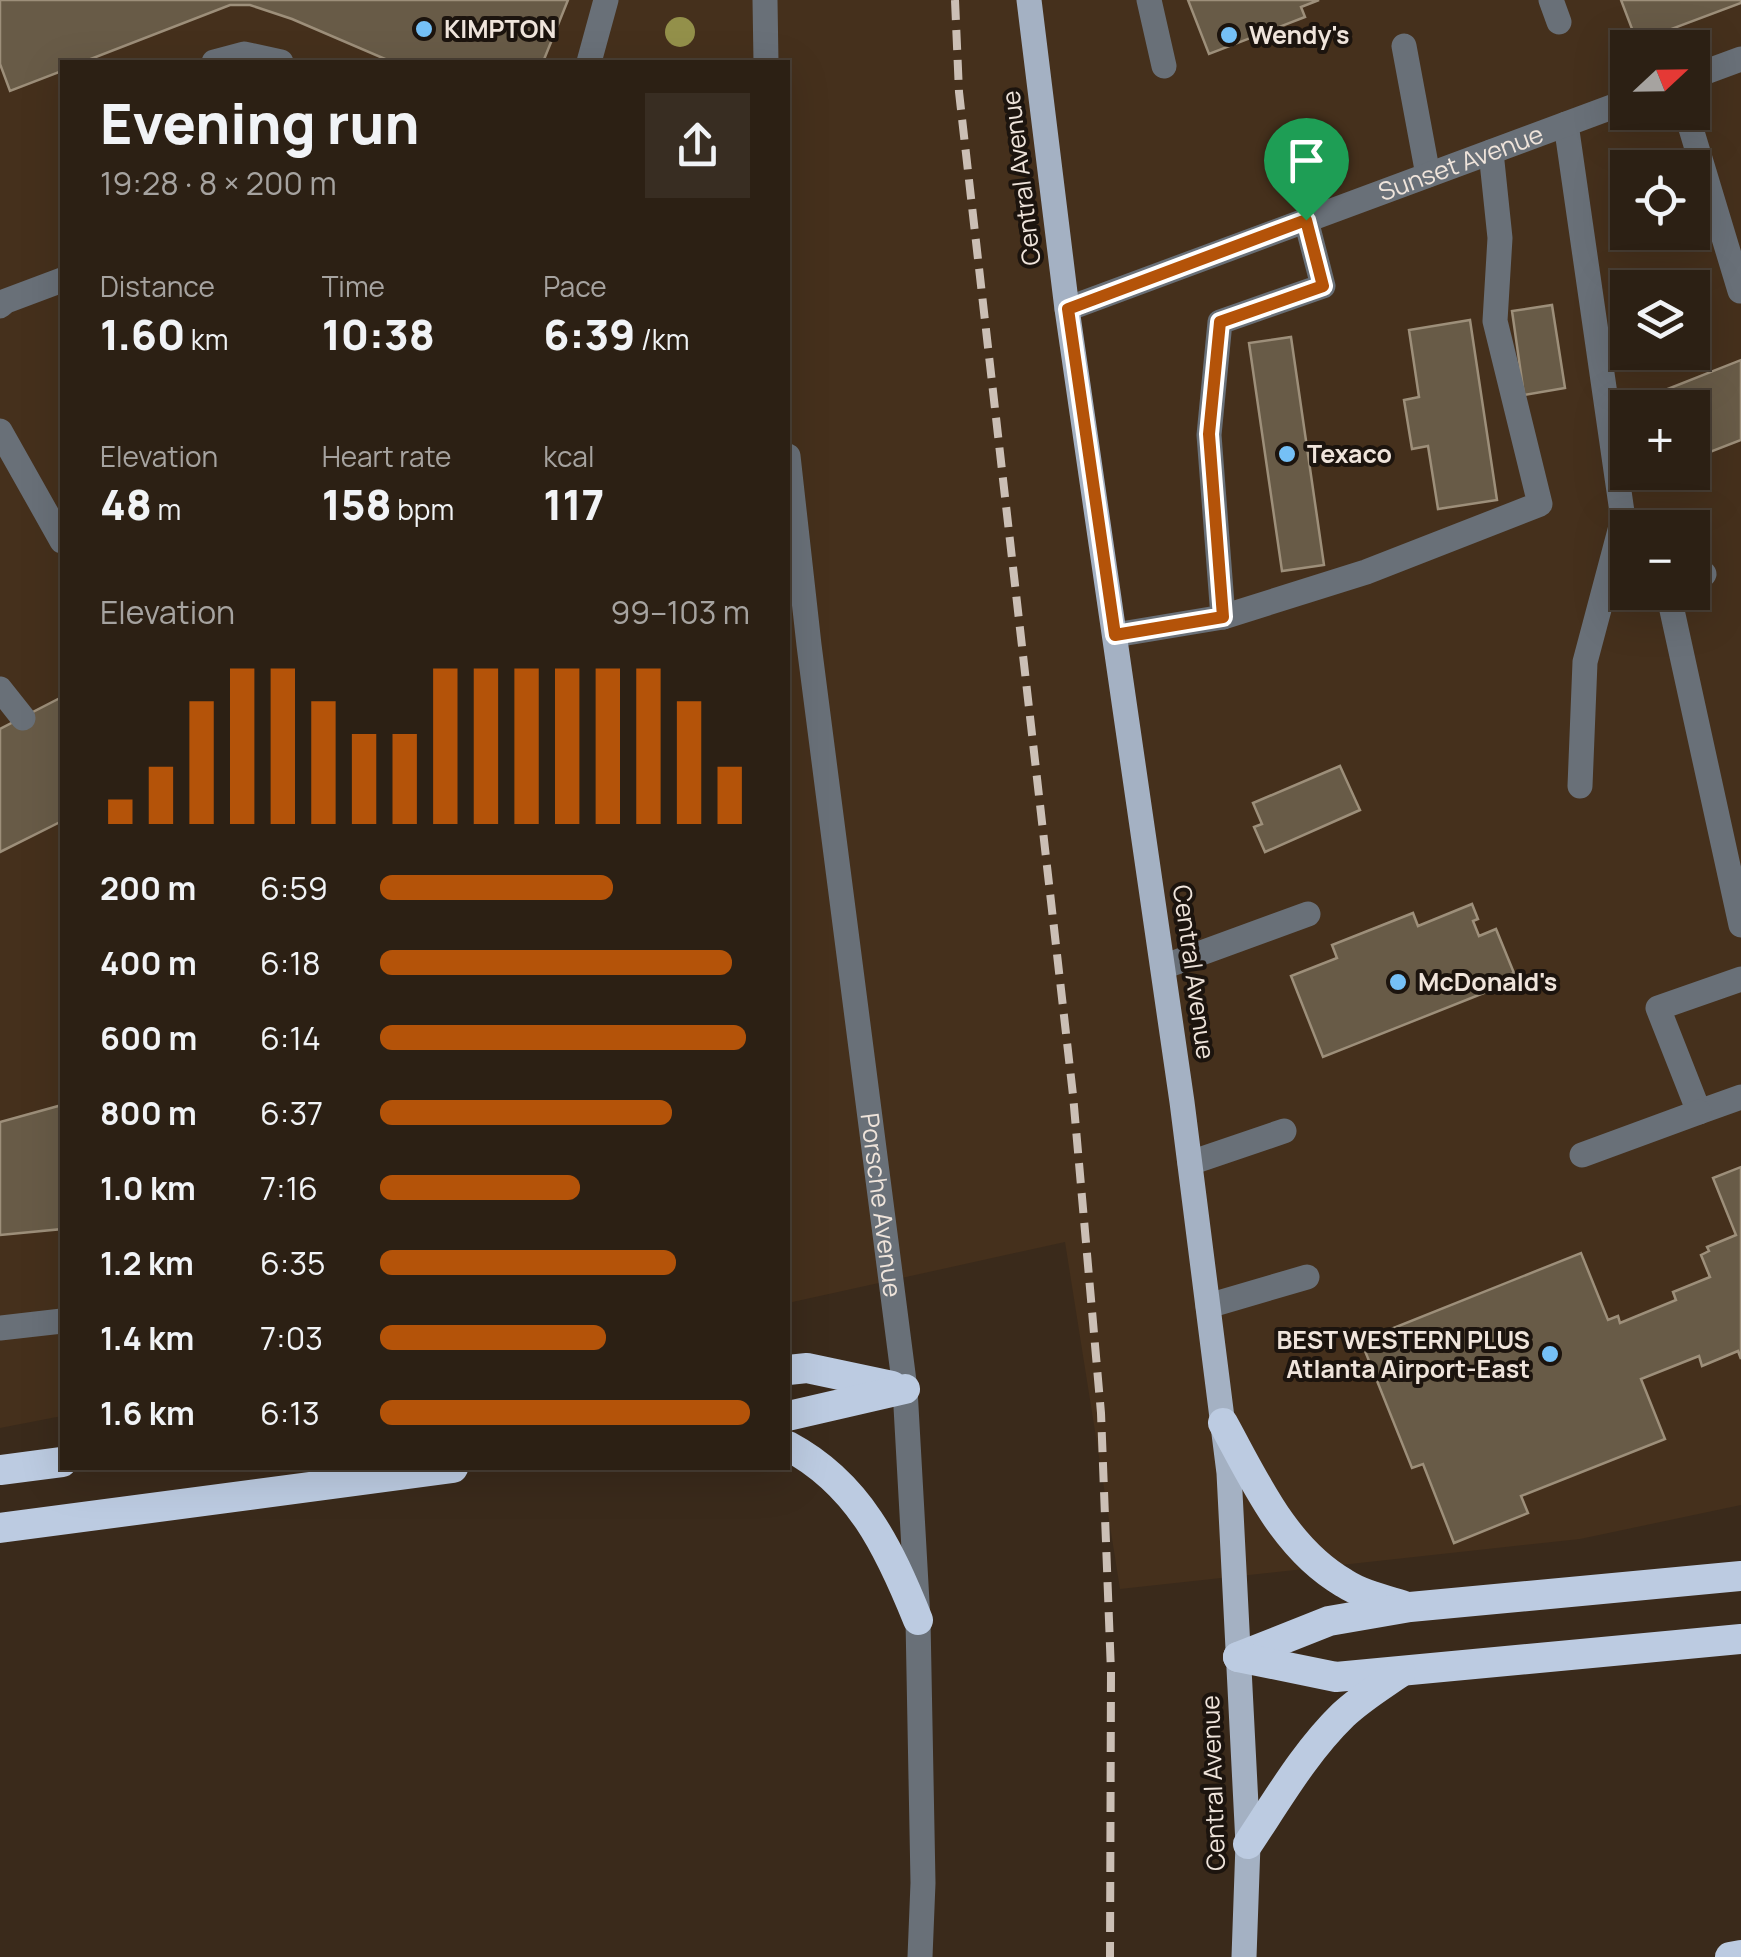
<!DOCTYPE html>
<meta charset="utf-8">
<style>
:root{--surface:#2c2014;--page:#382d22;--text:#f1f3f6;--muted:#a6a3a0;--line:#483e34;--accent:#b45309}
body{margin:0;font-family:Manrope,sans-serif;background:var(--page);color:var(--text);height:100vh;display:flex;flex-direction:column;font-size:38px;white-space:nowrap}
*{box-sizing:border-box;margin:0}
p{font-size:32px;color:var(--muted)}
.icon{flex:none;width:55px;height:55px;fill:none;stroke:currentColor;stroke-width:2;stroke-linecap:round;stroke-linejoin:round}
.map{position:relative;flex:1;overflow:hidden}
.panel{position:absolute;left:60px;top:60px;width:730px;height:1410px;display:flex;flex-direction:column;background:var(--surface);border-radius:0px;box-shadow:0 10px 40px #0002,0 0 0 2px var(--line)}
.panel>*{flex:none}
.needle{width:65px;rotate:68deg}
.tools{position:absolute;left:1610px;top:30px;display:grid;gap:20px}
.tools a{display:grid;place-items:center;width:100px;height:100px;border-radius:0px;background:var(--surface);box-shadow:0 10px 40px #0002,0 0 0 2px var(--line);font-size:50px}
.pin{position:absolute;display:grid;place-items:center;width:85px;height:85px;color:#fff;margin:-102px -42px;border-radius:50% 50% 50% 0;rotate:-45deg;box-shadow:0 0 10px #0007}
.pin .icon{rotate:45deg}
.round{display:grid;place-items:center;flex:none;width:105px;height:105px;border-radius:0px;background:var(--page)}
.headline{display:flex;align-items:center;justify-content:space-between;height:170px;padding:0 40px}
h1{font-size:55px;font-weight:800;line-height:75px}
.metrics{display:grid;grid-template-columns:repeat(3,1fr);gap:15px;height:170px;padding:10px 40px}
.metrics div{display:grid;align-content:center}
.metrics b{font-size:42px;font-weight:800}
.metrics small{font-size:28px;font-weight:400}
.metrics p{font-size:28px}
.chart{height:280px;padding:20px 40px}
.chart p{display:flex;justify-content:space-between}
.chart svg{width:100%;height:180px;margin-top:10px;stroke:var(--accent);stroke-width:6}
ul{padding:0 40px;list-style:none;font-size:32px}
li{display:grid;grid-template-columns:160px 120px 1fr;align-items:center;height:75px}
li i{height:25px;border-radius:12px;background:var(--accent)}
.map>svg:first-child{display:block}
.built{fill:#45301c;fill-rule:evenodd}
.building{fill:#685b47;stroke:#9d8f7a;stroke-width:2.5}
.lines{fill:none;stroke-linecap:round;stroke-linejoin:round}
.minor{stroke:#697078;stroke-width:25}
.major{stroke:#a4b1c3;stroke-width:25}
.highway{stroke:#bccbe1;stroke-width:30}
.rail{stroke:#cbbfb5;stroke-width:8;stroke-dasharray:20 10;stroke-linecap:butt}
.tree{fill:#93904a}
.route-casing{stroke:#fff;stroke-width:20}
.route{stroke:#b45309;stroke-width:12}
.poi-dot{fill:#75c0f6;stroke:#1c140e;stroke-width:4}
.labels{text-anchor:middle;stroke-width:8;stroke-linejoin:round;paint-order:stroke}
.poi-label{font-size:25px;font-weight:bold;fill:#efe4db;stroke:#1c140e;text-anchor:start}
.street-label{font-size:25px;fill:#efe4db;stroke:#1c140e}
</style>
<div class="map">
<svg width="1741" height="1957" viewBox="0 0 1741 1957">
<rect width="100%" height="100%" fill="#3a2a1b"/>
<path class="built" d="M0,0h1741v1505l-161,34 -460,50 -55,-347 -277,61v-1241h-726v1354l-62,12zM1628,48h64v64h-64zM1628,168h64v64h-64zM1628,288h64v64h-64zM1628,408h64v64h-64zM1628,528h64v64h-64z"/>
<g class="building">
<polygon points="0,0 568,0 543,62 392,62 292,19 250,5 230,5 83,62 62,62 62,71 10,91 0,64"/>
<polygon points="1188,0 1319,0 1301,7 1305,17 1209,54"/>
<polygon points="1621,0 1741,0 1741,3 1637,42"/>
<polygon points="1552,305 1565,388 1524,395 1512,311"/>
<polygon points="1470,320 1497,500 1438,509 1428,446 1412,449 1404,400 1419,397 1409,330"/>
<polygon points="1291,337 1324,565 1282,571 1249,343"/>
<polygon points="1741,360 1741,440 1692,459 1692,408 1661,408 1655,394"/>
<polygon points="62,697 62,821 0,852 0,729"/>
<polygon points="1340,766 1360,810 1265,852 1254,827 1262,824 1253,803"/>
<polygon points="1472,904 1478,919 1473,921 1479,936 1496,929 1514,973 1501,978 1504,985 1323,1057 1291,976 1337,958 1332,945 1413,913 1418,926"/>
<polygon points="62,1105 62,1229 0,1235 0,1122"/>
<polygon points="1741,1167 1741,1359 1738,1351 1702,1366 1699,1356 1641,1379 1665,1439 1521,1496 1528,1513 1454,1543 1423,1464 1412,1468 1361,1341 1581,1253 1608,1320 1618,1316 1620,1323 1676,1300 1673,1292 1710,1277 1701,1255 1709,1251 1707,1247 1736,1235 1713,1178"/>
</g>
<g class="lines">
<g class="minor">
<polyline points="765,0 766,62"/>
<polyline points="1149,0 1164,66"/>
<polyline points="1551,0 1559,22"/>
<polyline points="1404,46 1428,175"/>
<polyline points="214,62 244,54 281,62"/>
<polyline points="589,62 606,0"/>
<polyline points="1692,77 1741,59"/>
<polyline points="1686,112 1740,291"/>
<polyline points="1566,124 1623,519 1585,662 1580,786"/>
<polyline points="0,306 6,301 62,280"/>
<path id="s1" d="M1067,309l561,-208"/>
<polyline points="0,431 62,541"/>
<path id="s2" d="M788,456l21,189 96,744 13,231 5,263 -3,74"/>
<polyline points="1692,578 1704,574"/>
<polyline points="1668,592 1741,925"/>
<polyline points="1223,617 1366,572 1540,504 1495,321 1500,238 1491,152"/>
<polyline points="1115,635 1223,617 1209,435 1220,322 1323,286 1306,220"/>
<polyline points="0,689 23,718"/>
<polyline points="1163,967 1308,914"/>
<polyline points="1741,979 1658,1008 1699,1112 1741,1097"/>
<polyline points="1582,1155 1699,1112"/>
<polyline points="1190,1163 1284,1131"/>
<polyline points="1208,1306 1307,1277"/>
<polyline points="0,1328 62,1321"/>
</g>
<polyline class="major" points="1029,0 1067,309 1182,1102 1229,1473 1248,1844 1244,1957"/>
<g class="highway">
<polyline points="788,1370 807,1368 892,1386"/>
<polyline points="788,1416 905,1389"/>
<path d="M1223,1423c32,58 61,125 121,160 17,11 38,16 58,22"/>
<path d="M788,1446c71,38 101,102 130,174"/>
<polyline points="0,1470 62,1462"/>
<polyline points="0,1528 453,1468"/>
<polyline points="1238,1657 1329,1621 1410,1607 1741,1576"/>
<polyline points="1238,1657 1336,1677 1741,1639"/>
<path d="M1248,1844c30,-45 57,-92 95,-129 18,-17 38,-29 58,-43"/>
<polyline points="1730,1957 1741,1955"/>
</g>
<polyline class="rail" points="955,0 959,92 1073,1095 1101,1413 1111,1672 1110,1957"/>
</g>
<circle class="tree" cx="680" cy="32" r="15"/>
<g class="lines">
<g class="route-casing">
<polygon id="route" points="1306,220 1323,286 1220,322 1209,434 1223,617 1115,635 1068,309"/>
</g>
<use href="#route" class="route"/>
</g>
<g class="poi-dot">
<circle cx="424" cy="29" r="10"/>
<circle cx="1229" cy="35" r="10"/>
<circle cx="1287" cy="454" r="10"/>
<circle cx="1398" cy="982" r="10"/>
<circle cx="1550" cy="1354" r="10"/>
</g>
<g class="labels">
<g class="poi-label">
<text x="444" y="38">KIMPTON</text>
<text x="1249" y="44">Wendy's</text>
<text x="1307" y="463">Texaco</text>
<text x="1418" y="991">McDonald's</text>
<text x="1530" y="1349" text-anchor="end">BEST WESTERN PLUS<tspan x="1530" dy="29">Atlanta Airport-East</tspan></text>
</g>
<g class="street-label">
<text dy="9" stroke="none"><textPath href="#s1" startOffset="420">Sunset Avenue</textPath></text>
<text transform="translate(1021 178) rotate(-97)" y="9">Central Avenue</text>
<text transform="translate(1194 972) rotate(82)" y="9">Central Avenue</text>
<text dy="9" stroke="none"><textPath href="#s2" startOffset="755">Porsche Avenue</textPath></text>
<text transform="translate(1213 1783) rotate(-92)" y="9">Central Avenue</text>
</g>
</g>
</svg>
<div class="tools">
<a><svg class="needle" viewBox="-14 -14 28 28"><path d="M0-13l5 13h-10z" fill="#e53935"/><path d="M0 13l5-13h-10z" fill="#a6a3a0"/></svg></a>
<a><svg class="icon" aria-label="locate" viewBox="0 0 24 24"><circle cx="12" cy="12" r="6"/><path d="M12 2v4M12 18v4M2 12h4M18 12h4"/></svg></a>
<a><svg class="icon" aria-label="layers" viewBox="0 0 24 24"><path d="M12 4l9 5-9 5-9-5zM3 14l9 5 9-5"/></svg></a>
<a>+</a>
<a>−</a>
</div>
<div class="pin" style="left:1306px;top:220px;background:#1e9e55"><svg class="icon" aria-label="arrive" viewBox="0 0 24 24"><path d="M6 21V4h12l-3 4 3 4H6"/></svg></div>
<section class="panel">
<div class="headline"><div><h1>Evening run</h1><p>19:28 · 8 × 200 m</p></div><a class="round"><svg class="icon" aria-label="share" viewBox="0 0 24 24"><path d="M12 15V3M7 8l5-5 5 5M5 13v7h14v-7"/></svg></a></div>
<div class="metrics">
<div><p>Distance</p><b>1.60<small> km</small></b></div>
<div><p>Time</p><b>10:38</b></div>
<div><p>Pace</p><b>6:39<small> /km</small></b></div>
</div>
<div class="metrics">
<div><p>Elevation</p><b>48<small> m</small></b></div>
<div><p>Heart rate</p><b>158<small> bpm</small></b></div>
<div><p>kcal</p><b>117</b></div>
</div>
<div class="chart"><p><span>Elevation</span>99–103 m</p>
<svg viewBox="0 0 160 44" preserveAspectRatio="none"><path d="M5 44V38M15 44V30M25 44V14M35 44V6M45 44V6M55 44V14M65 44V22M75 44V22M85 44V6M95 44V6M105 44V6M115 44V6M125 44V6M135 44V6M145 44V14M155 44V30"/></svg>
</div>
<ul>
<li><b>200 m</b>6:59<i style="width:63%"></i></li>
<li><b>400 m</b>6:18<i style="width:95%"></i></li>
<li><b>600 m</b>6:14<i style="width:99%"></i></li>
<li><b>800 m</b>6:37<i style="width:79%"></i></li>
<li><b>1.0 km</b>7:16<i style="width:54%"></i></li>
<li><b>1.2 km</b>6:35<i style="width:80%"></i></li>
<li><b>1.4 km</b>7:03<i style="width:61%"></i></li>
<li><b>1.6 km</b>6:13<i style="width:100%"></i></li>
</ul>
</section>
</div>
